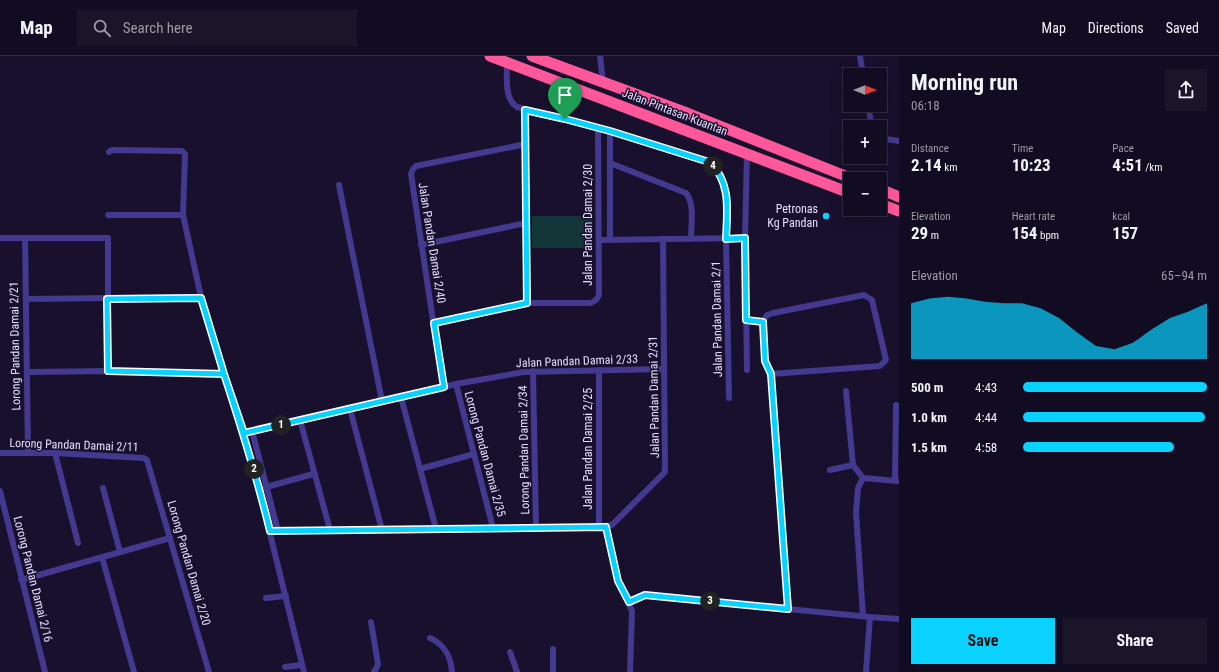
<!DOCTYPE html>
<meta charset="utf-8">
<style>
:root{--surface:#120c22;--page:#1b152a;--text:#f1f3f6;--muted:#9c9ba5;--line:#312c40;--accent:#09d2ff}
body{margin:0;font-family:"Roboto Condensed",sans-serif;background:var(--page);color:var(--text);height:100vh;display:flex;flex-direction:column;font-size:15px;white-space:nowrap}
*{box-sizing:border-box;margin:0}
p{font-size:13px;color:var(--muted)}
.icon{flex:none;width:22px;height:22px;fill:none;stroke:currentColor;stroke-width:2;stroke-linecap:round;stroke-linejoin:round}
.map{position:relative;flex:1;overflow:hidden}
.drawer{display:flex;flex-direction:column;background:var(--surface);width:320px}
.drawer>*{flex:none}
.needle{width:26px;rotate:90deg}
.fabs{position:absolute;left:843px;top:12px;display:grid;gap:8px}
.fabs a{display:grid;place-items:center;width:44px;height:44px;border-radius:0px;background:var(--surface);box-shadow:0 4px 16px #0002,0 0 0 1px var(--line);font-size:20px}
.pin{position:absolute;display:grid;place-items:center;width:34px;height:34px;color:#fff;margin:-41px -17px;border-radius:50% 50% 50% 0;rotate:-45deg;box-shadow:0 0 4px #0007}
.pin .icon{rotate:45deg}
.km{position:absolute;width:20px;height:20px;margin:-10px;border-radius:50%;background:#222;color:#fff;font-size:11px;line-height:20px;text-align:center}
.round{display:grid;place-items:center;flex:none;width:42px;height:42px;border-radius:0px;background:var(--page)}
.overview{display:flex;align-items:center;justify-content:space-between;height:68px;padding:0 12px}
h1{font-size:22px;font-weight:700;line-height:30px}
.stats{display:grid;grid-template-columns:repeat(3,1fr);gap:6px;height:68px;padding:4px 12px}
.stats div{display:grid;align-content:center}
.stats b{font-size:17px;font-weight:700}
.stats small{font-size:11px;font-weight:400}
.stats p{font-size:11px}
.chart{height:112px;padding:8px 12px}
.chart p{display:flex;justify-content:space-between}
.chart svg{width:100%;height:72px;margin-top:4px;fill:var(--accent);opacity:.7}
.cta{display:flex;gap:8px;margin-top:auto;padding:8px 12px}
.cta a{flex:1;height:46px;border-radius:0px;background:var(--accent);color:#111;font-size:16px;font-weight:700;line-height:46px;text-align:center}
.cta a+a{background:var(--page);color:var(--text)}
ul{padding:0 12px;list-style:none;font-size:13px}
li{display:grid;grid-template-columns:64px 48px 1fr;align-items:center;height:30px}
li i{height:10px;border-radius:5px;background:var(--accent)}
header{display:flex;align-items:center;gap:24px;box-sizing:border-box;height:56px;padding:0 20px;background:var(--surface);border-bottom:1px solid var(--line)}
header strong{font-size:19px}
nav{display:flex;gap:22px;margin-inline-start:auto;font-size:14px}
.search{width:280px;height:36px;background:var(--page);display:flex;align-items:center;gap:10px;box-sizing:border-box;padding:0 14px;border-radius:0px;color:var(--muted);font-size:15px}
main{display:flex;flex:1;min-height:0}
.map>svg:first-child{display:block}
.green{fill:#133638}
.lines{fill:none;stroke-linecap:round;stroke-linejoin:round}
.street{stroke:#43398f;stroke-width:6}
.highway{stroke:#ff589a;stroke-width:11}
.route-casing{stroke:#fff;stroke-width:8}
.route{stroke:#09d2ff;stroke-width:5}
.poi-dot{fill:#09d2ff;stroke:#18102d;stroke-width:1.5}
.labels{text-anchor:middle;stroke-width:3;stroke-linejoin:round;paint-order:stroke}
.street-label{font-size:12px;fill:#e3ddff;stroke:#18102d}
.poi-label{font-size:12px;fill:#e3ddff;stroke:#18102d;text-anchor:end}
</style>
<header>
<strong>Map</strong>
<div class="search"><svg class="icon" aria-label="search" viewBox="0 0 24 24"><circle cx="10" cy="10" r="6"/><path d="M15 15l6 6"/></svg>Search here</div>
<nav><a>Map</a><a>Directions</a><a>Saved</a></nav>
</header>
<main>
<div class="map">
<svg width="899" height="616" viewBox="0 0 899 616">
<rect width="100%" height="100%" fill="#18102d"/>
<rect class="green" x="532" y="160" width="60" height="32"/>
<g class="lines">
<g class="street">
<polyline points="600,0 603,26"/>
<polyline points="860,0 863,19"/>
<path d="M507,6c0,14 -3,37 10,45l93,24 99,32c8,7 16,21 18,32l-1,44 3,159"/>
<polyline points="868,49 872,71"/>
<polyline points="525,54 527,247"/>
<polyline points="610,75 610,184"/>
<polyline points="880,82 899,85"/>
<polyline points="109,96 112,94 182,95 185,98 183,159 201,241 259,433 304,616"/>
<polyline points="747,97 745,182 747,314"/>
<path d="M610,107l76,30c9,11 5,32 5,46"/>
<polyline points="339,129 382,345"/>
<polyline points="108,159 183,159"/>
<polyline points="0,182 108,182 108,315"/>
<polyline points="25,182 28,397"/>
<polyline points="599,184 745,182"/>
<polyline points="421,189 526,167"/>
<polyline points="26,243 201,241"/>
<polyline points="747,264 763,266"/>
<polyline points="763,266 767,259 773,257 864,239 872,244 886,304 880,310 771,318"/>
<polyline points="763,266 765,305 771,318 788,553"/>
<polyline points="434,267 527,247 591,247 596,244 599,239 598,72"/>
<polyline points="599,314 599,471"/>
<polyline points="533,315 536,472"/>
<polyline points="27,316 108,315 223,318"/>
<polyline points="456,328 493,472"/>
<polyline points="443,331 411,118 413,113 416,110 526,88"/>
<polyline points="846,335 853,409 863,422 858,432 856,456 863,560"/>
<polyline points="401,341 436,473"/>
<polyline points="350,353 382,474"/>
<polyline points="300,364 330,474"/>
<polyline points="252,375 278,475"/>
<polyline points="244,377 456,328 524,316 664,313"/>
<polyline points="0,397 55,397 144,402 147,404 209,616"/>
<polyline points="55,397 78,487"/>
<polyline points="420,413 474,398"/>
<polyline points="830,414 853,409"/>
<polyline points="863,422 897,425"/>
<polyline points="895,424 896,349"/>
<polyline points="103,432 120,496"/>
<polyline points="263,432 313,418"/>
<polyline points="0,435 45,616"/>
<polyline points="606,471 618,525 632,555 630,616"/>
<polyline points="270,475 599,471 612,469 665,416 663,183"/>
<polyline points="102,501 134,616"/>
<polyline points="21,524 170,482"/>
<polyline points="266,542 286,540"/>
<polyline points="629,546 645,539 870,561 899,563"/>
<polyline points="371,566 378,608 377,611 374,616"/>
<path d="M430,582c14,6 21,19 22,34"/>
<polyline points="553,593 553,616"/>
<polyline points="510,596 517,616"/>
<polyline points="285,611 302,609"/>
<polyline points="866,616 870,561"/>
</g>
<g class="highway">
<polyline points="490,0 850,137"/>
<polyline points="532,0 687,57 853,123"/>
<polyline points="880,133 899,141"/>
<polyline points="880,148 899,155"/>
</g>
</g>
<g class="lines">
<g class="route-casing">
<path id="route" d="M565,63l-40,-9 2,193 -93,20 10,64 -200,46 -20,-59 -23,-76 -94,1 1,72 116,3c17,52 33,103 46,157l336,-4 12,54 11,21 16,-7 143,14 -17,-235 -6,-13 -2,-39 -17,-2 -1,-82 -19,1c1,-27 6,-57 -17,-77l-99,-31 -45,-12"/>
</g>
<use href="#route" class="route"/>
</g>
<circle class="poi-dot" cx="826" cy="160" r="4"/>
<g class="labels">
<g class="street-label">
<text transform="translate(675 56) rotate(21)" y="4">Jalan Pintasan Kuantan</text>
<text transform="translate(588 169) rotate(-90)" y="4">Jalan Pandan Damai 2/30</text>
<text transform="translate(432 187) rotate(81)" y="4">Jalan Pandan Damai 2/40</text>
<text transform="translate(717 263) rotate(-91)" y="4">Jalan Pandan Damai 2/1</text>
<text transform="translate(15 290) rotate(-91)" y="4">Lorong Pandan Damai 2/21</text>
<text transform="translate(577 305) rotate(-2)" y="4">Jalan Pandan Damai 2/33</text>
<text transform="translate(654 341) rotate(-91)" y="4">Jalan Pandan Damai 2/31</text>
<text transform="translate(74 389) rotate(2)" y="4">Lorong Pandan Damai 2/11</text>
<text transform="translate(588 393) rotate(-90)" y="4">Jalan Pandan Damai 2/25</text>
<text transform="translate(524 394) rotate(-91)" y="4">Lorong Pandan Damai 2/34</text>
<text transform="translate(485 398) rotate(75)" y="4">Lorong Pandan Damai 2/35</text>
<text transform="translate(189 507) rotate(74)" y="4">Lorong Pandan Damai 2/20</text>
<text transform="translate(33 523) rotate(76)" y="4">Lorong Pandan Damai 2/16</text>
</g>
<g class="poi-label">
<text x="818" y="157">Petronas<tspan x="818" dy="14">Kg Pandan</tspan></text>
</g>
</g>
</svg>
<div class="fabs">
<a><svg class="needle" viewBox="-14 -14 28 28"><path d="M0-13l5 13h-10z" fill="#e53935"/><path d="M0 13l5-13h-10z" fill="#9c9ba5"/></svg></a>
<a>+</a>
<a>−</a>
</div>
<div class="pin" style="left:565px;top:63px;background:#1e9e55"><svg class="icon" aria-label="arrive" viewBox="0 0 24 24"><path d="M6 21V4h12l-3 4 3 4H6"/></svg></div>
<b class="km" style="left:281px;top:369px">1</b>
<b class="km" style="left:254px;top:413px">2</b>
<b class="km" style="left:710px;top:545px">3</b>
<b class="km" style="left:713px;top:110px">4</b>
</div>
<section class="drawer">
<div class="overview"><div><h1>Morning run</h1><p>06:18</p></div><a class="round"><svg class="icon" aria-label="share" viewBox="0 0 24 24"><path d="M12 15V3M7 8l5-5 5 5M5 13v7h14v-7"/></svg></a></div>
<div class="stats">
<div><p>Distance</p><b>2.14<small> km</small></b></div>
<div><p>Time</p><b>10:23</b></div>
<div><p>Pace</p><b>4:51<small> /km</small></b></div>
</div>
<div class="stats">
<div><p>Elevation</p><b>29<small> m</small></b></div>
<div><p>Heart rate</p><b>154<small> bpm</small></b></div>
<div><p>kcal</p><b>157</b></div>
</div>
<div class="chart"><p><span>Elevation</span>65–94 m</p>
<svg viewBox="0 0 160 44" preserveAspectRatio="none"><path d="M0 44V10L10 7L20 6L30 7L40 9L50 10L60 10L70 13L80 19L90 28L100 36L110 38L120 34L130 26L140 19L150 15L160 10V44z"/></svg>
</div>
<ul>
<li><b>500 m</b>4:43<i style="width:100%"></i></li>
<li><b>1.0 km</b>4:44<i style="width:99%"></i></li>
<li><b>1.5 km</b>4:58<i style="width:82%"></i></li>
</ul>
<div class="cta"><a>Save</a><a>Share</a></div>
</section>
</main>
